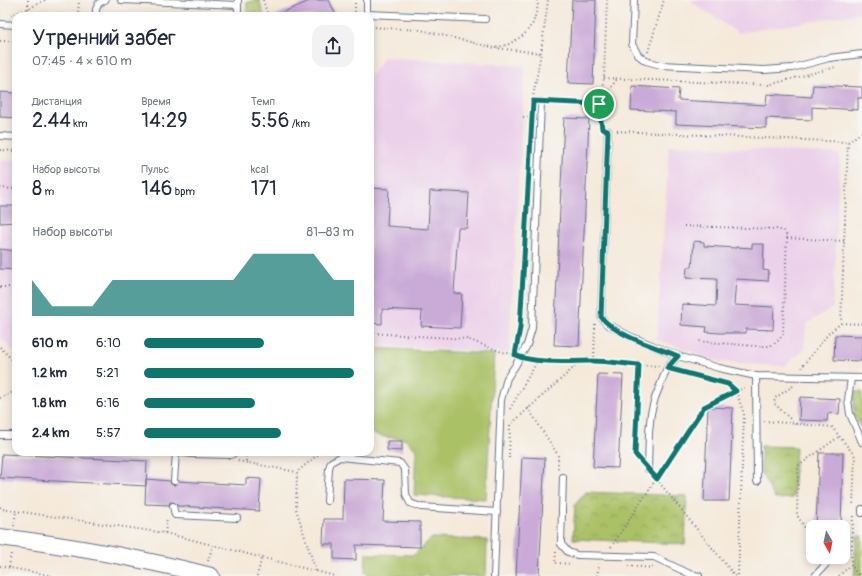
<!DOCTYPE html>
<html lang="ru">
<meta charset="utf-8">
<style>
:root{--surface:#fff;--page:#f2f2f3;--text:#1f2937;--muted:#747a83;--accent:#0f766e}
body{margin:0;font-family:Pangolin,sans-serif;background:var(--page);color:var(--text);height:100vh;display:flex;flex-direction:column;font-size:15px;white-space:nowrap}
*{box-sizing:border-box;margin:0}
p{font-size:13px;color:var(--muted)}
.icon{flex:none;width:22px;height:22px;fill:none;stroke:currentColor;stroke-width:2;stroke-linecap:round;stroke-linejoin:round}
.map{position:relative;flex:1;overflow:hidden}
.details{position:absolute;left:12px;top:12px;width:362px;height:444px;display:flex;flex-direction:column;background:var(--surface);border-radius:12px;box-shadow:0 2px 10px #0003}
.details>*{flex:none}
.needle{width:26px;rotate:171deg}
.tools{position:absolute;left:806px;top:520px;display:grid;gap:8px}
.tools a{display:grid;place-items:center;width:44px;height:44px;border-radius:8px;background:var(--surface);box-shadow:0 2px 10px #0003;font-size:20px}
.pin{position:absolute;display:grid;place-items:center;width:34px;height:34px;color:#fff;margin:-17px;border:2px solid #fff;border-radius:50%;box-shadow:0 1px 4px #0007}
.round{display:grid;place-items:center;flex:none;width:42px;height:42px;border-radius:12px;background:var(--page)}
.overview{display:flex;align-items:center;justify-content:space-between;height:68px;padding:0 20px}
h1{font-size:22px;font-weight:600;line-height:30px}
.metrics{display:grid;grid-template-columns:repeat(3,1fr);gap:6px;height:68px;padding:4px 20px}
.metrics div{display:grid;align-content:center}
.metrics b{font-size:20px;font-weight:600}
.metrics small{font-size:11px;font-weight:400}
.metrics p{font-size:11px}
.chart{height:112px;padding:8px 20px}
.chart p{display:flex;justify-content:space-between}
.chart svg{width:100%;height:72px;margin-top:4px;fill:var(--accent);opacity:.7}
ul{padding:0 20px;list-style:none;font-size:13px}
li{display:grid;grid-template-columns:64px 48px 1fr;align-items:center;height:30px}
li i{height:10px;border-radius:5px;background:var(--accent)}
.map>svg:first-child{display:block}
.built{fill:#ecd1ea}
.grass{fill:#abc166;stroke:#637862}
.park{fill:url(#park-crowns);stroke:#637862}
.building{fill:#caaad7}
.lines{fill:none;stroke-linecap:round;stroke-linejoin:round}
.service-casing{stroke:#677089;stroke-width:8}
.tertiary-casing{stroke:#677089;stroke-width:18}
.path{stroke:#677089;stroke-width:2;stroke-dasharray:1 3;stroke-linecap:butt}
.service{stroke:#fff;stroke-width:6}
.tertiary{stroke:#fff;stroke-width:16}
.route-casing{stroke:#fff;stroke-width:8}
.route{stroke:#0f766e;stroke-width:5}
</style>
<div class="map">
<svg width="862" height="576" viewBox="0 0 862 576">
<defs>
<pattern id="park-crowns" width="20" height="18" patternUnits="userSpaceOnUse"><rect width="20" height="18" fill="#abc166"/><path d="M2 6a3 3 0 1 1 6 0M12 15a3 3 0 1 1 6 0" fill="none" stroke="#8a9d57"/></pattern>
</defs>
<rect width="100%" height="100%" fill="#f6f6f2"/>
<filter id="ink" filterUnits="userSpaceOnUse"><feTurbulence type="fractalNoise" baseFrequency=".025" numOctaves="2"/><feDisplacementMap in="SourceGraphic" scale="8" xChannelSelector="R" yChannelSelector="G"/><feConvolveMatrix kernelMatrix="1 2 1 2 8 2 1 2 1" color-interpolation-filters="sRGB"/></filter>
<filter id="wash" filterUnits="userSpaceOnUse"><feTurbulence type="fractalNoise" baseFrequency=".012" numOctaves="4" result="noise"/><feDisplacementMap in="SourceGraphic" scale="16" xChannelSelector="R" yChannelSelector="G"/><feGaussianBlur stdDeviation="0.9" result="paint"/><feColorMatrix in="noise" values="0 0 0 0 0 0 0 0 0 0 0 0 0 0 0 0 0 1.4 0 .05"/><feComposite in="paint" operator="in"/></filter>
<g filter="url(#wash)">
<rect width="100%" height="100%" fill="#f5e9da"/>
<g class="built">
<polygon points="692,0 862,0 862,13 738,33 692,2"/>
<polygon points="384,57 525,66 509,353 370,344 370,77"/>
<polygon points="669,145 840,154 833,308 806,324 804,350 784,366 721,362 657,339"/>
<polygon points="0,160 16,161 16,353 0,337"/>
</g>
<g class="grass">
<polygon points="370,348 494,354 486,499 414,495 416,450 406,439 385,437 370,433"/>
<polygon points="432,538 487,540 486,576 376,576 365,573 366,554 414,555"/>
</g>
<g class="park">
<polygon points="255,0 259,0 264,16 247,16 247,3"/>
<polygon points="854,392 862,392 862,427 854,416"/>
<polygon points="761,446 796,447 793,498 775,499 761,473"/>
<polygon points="586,492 687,496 685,544 573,539 575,505"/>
<polygon points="857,536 862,536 862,576 854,576"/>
</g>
<g id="blocks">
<g class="building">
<polygon points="312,0 329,0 336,16 274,16"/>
<polygon points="572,0 596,0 593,84 568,83"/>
<polygon points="813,85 862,87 862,98 858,98 858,110 812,107 812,120 766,118 766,128 676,124 676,112 631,110 632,86 679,89 678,100 766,105 767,94 812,97"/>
<polygon points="0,92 16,93 16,118 0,117"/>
<polygon points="564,118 589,119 579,346 554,345"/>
<polygon points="370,188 389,189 387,226 428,229 430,191 469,193 467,228 458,228 454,293 462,294 460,328 421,326 422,311 382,309 382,324 370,323"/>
<polygon points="0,206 16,206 16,222 0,223"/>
<polygon points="694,241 704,242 704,246 736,248 736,247 752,248 752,244 764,244 763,270 769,271 768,281 736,279 734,305 774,307 773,330 746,329 746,333 720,333 706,332 707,327 681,325 682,304 716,306 717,279 686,278 687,267 692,267"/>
<polygon points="0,249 16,251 16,270 0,269"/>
<polygon points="835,335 862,336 862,361 834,360"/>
<polygon points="598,374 623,375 618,468 593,467"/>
<polygon points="800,397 840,399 839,414 828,413 827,421 799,420"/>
<polygon points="708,407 733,408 729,501 704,501"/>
<polygon points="387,441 402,441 402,451 387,450"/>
<polygon points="819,453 843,453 841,527 816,527"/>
<polygon points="2,454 147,461 146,486 0,478"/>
<polygon points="522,457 545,458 539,576 516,576"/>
<polygon points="246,478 261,479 259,511 178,506 174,502 170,502 169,505 145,504 146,479 170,481 171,484 174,485 177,484 178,481 246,485"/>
<polygon points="344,479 385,480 383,521 420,522 420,547 356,545 356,560 334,559 334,544 323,544 324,519 343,519"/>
</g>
</g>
</g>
<g filter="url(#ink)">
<use href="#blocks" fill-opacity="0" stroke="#677089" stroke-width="1"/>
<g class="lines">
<g class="service-casing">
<g id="service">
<polyline points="121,0 238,5"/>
<polyline points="367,0 367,16"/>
<polyline points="634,0 632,44 638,55 646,61 661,65 764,70 792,68 829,58 862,54"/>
<polyline points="367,14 485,19"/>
<polyline points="96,16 96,9 99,3 105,0"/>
<polyline points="238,16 238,0"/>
<polyline points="0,24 16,25"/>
<polyline points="608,131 601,317 607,324 629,336 678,356 719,368 756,376 862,378"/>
<polyline points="0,136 16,137"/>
<polyline points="756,376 757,481"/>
<polyline points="851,378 848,400 850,414 862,442"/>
<polyline points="0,435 16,435"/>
<polyline points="180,452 191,454 231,455 235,452"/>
<polyline points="648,469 649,432 651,413 655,398 667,368 678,356"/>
<polyline points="563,477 561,544 568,552 577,555 654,557 690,574 699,576"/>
<polyline points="174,481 176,452"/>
<polyline points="327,501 329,468 331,462 340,457 400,463 405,470 406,494 410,503 421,507 497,512"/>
<polyline points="173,506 175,515 237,518"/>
<polyline points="862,509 862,513"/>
<polyline points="494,576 501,400 507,378 515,366 527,345 532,328 541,102"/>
<polyline points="815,576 826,564"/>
</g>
</g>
<g class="tertiary-casing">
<path id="tertiary" d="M0,537c71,9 141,21 211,39"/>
</g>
<g class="path">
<polyline points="263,0 268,16"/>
<polyline points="28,9 28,0"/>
<polyline points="11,15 28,9 45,0"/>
<polyline points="78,16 79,0"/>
<polyline points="210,16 218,13"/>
<polyline points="355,16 355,0"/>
<polyline points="370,43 371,27 421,30 495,48 509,44 524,35 533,23 538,6 537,0"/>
<polyline points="0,45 0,41 16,41"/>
<polyline points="495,48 541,53 533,97"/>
<polyline points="648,52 664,0"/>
<polyline points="541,53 548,0"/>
<polyline points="604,78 768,85 836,67"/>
<polyline points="550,102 599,104 602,124"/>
<polyline points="599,103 617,79"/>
<polyline points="599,104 604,78 607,0"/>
<polyline points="523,117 531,117"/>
<polyline points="617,131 848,142 841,323 828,334 802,367 802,368"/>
<polyline points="848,142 862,132"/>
<polyline points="0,150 16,151"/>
<polyline points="0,188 16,189"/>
<polyline points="684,226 776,229 784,231 787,236 783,334 779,340 770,346 754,346 697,341"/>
<polyline points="787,238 844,241"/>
<polyline points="0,287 16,287"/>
<polyline points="841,323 862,324"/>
<polyline points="370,333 467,339 502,352 512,354"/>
<polyline points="518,340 520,328 528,169"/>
<polyline points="0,347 16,364"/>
<polyline points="530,359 594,361 639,365 659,366"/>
<polyline points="594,361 595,324"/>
<polyline points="639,365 635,454 639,459"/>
<polyline points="677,370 728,384 736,391 744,414 738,576"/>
<polyline points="793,386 775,398 774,403 796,425"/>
<polyline points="0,398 16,391"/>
<polyline points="528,408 558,455 558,470"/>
<polyline points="510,409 538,360"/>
<polyline points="764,421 832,427 855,456 853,506"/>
<polyline points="147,452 168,454"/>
<polyline points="509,458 510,425 579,363"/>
<polyline points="238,461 297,472"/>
<polyline points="246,461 246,452"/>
<polyline points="654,476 735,576"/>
<polyline points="0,507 2,509 165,533 335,576"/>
<polyline points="853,516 851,565 859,576"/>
<polyline points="14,526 16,511"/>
<polyline points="165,533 167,518"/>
<polyline points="813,541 797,515 798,466 840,436"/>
<polyline points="611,547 704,407 726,395 747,387"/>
<polyline points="556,552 555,563 572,564"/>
<polyline points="208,561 213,545"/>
<polyline points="0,566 54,576"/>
<polyline points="628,566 656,568"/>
<polyline points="9,567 11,553"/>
<polyline points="316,571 296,509 297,472 321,452"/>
<polyline points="257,576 262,557"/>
<polyline points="597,576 599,564"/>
<polyline points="839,576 851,565"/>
</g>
<use href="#service" class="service"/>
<use href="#tertiary" class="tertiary"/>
</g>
</g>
<g class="lines" filter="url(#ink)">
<g class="route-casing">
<path id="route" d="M533,101l66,3 3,25 6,2 -7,186c17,20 53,29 77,39l-11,12 61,16 8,7 -32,16 -47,72 -22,-25 4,-89c-15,-1 -31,-4 -47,-4 -20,0 -58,3 -77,-6l5,-27z"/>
</g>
<use href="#route" class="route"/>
</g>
</svg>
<div class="tools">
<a><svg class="needle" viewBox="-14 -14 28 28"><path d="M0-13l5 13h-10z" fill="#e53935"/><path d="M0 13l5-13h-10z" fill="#747a83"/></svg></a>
</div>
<div class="pin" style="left:599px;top:104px;background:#1e9e55"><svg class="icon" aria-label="arrive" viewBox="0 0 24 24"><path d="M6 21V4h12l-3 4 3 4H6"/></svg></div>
<section class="details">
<div class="overview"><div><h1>Утренний забег</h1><p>07:45 · 4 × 610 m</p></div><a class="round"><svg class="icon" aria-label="share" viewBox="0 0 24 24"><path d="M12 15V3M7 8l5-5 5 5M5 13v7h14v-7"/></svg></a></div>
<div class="metrics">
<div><p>Дистанция</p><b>2.44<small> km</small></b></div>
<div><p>Время</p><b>14:29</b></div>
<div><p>Темп</p><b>5:56<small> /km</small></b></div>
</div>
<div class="metrics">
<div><p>Набор высоты</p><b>8<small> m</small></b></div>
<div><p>Пульс</p><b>146<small> bpm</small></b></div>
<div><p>kcal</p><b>171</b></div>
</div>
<div class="chart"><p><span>Набор высоты</span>81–83 m</p>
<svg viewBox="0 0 160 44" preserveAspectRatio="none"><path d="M0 44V22L10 38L20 38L30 38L40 22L50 22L60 22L70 22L80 22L90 22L100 22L110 6L120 6L130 6L140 6L150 22L160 22V44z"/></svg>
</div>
<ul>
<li><b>610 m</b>6:10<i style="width:57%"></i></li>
<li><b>1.2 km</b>5:21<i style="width:100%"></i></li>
<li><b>1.8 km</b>6:16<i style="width:53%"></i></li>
<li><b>2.4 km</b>5:57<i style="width:65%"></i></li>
</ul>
</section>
</div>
